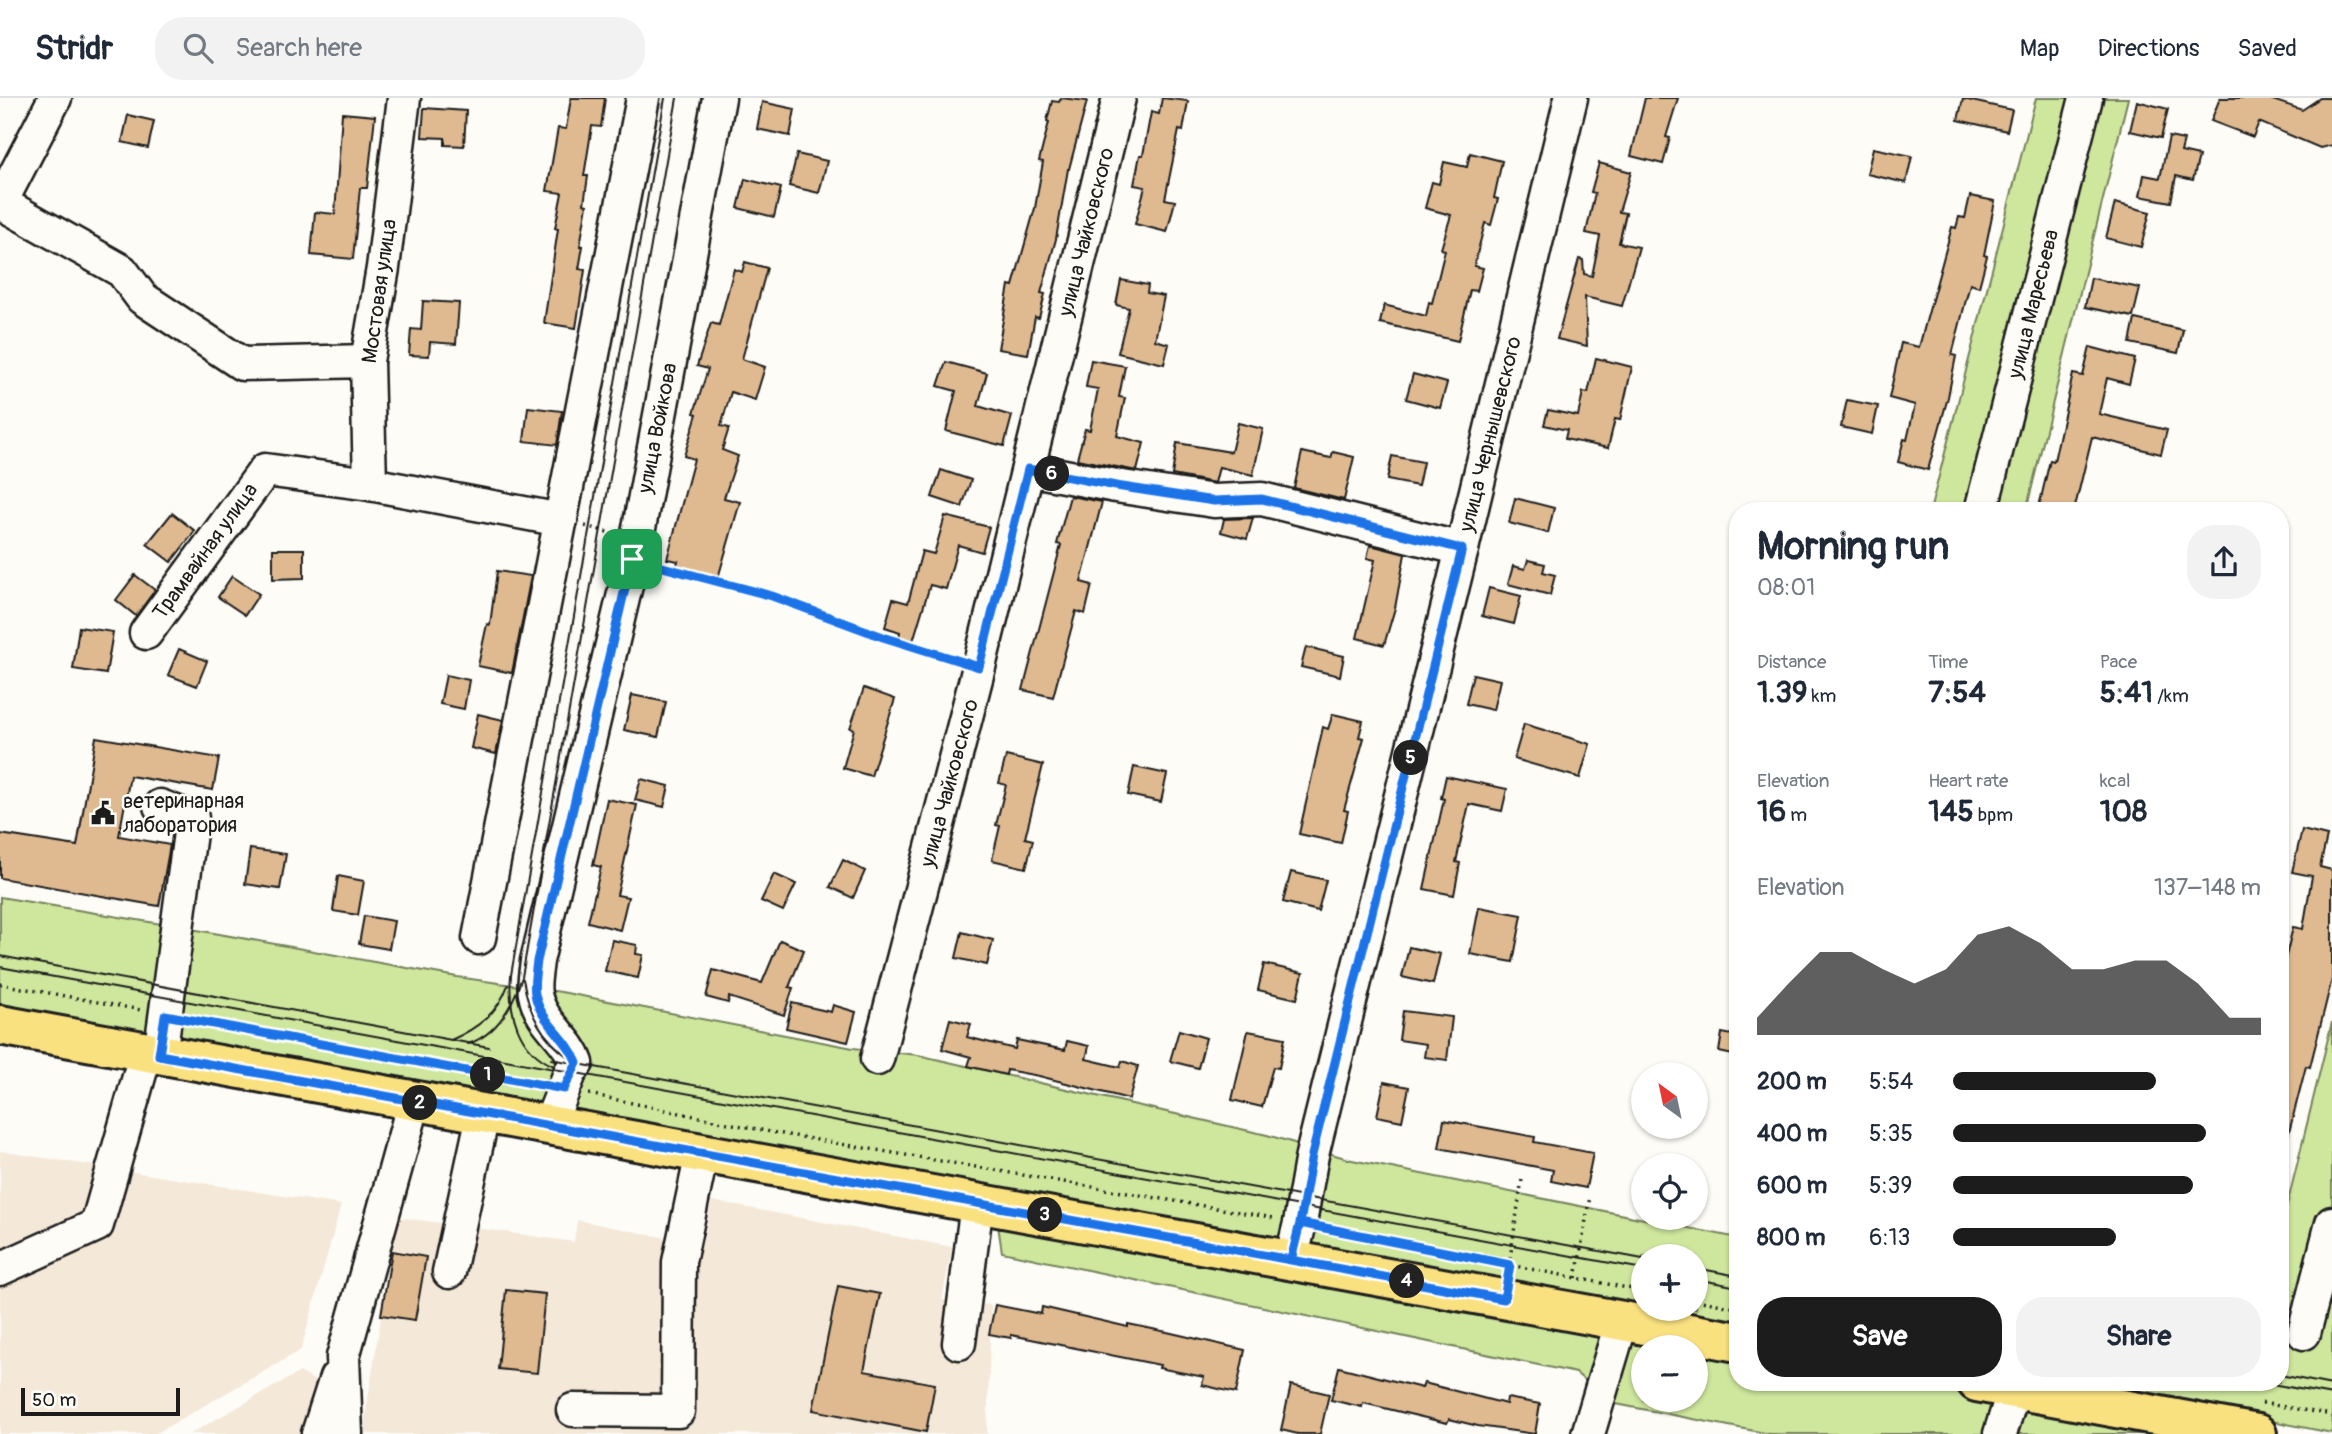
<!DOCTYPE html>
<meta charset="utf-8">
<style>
:root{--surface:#fff;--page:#f2f2f3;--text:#1f2937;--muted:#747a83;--line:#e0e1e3;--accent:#1c1c1c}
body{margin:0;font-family:Pangolin,sans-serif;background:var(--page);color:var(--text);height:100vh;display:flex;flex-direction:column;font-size:26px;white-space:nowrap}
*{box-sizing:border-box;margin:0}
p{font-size:23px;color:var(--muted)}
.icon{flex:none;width:38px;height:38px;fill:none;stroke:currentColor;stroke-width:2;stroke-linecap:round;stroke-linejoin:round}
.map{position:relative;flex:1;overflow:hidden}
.side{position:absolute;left:1729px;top:404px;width:560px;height:889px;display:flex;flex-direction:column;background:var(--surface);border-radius:28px;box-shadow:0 2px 5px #0004}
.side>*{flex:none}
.needle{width:46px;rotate:327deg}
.fabs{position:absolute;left:1631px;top:964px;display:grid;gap:14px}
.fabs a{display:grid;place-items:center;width:77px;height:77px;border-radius:50%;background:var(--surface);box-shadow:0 2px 5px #0004;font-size:35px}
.scale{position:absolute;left:21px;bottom:18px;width:159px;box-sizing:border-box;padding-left:7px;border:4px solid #1c1c1c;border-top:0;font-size:19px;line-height:24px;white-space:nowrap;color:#1c1c1c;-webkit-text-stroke:5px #fdfcf7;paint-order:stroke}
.pin{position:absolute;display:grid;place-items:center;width:60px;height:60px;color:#fff;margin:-30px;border-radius:14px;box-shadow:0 4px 10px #0006}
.km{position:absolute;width:35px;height:35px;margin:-18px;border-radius:50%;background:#222;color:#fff;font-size:19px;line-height:35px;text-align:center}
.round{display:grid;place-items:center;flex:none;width:74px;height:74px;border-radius:28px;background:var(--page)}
.overview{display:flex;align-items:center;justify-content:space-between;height:119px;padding:0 28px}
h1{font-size:38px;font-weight:700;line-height:52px}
.stats{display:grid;grid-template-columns:repeat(3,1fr);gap:10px;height:119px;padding:7px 28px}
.stats div{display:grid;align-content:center}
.stats b{font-size:30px;font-weight:700}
.stats small{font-size:19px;font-weight:400}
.stats p{font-size:19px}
.chart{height:196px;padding:14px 28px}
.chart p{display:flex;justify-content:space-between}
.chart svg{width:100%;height:126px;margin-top:7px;fill:var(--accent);opacity:.7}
.action{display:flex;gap:14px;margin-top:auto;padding:14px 28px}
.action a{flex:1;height:80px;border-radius:28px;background:var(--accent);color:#fff;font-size:28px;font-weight:700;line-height:80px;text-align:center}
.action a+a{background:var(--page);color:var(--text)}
ul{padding:0 28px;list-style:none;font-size:23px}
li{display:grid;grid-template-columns:112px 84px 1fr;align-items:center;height:52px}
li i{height:18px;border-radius:9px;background:var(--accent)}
header{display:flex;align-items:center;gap:42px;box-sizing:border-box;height:98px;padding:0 35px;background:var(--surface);border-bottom:2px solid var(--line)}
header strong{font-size:33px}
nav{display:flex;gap:38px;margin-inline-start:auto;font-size:24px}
.search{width:490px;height:63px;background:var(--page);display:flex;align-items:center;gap:18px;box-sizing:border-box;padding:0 24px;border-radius:28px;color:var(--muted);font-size:26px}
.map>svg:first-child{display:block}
.built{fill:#f4e8d8}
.green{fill:#cee79d;stroke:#75825c;stroke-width:2;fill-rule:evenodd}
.building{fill:#dfba90;stroke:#1c1c1c;stroke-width:2}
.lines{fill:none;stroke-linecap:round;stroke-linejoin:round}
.minor-casing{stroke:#1c1c1c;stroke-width:37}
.major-casing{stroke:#1c1c1c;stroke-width:44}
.path{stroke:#1c1c1c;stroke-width:3.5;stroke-dasharray:2 5;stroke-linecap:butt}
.minor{stroke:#fdfcf7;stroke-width:32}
.major{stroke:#fae180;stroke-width:38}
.tram{stroke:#1c1c1c;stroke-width:2}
.route-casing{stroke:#fff;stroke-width:14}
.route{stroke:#1a73e8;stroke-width:9}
.labels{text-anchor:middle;stroke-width:5;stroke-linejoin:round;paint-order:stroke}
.street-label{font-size:21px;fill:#1c1c1c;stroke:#fdfcf7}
.poi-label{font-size:21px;fill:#1c1c1c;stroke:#fdfcf7;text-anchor:start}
</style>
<header>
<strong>Stridr</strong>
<div class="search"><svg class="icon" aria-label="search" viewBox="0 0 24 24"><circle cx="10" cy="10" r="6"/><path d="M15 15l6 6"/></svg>Search here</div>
<nav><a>Map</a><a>Directions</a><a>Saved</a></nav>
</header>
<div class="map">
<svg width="2332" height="1336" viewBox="0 0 2332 1336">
<rect width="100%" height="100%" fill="#fdfcf7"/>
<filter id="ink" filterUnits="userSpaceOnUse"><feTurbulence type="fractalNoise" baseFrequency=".0143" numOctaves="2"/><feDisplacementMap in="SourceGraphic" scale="14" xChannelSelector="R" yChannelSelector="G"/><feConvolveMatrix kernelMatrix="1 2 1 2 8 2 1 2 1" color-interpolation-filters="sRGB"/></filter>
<g filter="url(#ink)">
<g class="built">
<polygon points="0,1053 341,1107 301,1252 155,1336 0,1336"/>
<polygon points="712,1103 952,1149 942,1202 991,1207 987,1336 365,1336 365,1320 397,1119 574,1144 577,1122 702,1147"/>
<polygon points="300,1274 336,1295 338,1336 190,1336"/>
</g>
<g class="green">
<polygon points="2036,0 2128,0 2026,413 1930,413"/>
<path d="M0,799l197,33 260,47 104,15 292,56 65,7 349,80 85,25 386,78v91l-1738,-316zM1643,1158h53v53h-53z"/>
<polygon points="2332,924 2332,1335 2252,1319 2051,1285 2280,1284 2280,1136"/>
<path d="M997,1121l741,133v30l167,1 95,17 -10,34h-220l-159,-31 -35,-30 -574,-121zM1643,1250h53v52h-53z"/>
<polygon points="2020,1306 2203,1336 2010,1336"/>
</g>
<g class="building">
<polygon points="571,0 605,0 601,29 592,28 584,78 588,78 584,106 587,107 580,148 583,148 579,171 585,172 576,230 544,225 558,131 555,130 562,95 547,93 558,30 566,31"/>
<polygon points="1061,0 1087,3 1069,71 1068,71 1056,141 1041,195 1045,196 1039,220 1035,219 1028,256 998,251 1009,187 1013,188 1035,110 1043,64 1039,63 1049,24 1047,23 1052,3 1059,4"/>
<polygon points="1162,0 1188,3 1183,33 1179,32 1165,101 1175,103 1167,134 1135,126 1145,89 1134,87 1140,57 1143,57 1151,14 1159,16"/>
<polygon points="1645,0 1678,0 1666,39 1670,40 1663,66 1631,58"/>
<polygon points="2220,0 2267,0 2302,12 2320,0 2332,0 2332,47 2320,50 2259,24 2253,39 2211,23"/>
<polygon points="1963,1 2012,12 2007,33 1958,22"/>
<polygon points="2137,3 2168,11 2161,40 2130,33"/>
<polygon points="762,4 795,11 790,38 757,31"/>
<polygon points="424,10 466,13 464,48 445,47 445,40 422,39"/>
<polygon points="342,15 375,18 367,90 360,90 353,161 311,157 315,114 335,116"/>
<polygon points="128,17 154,23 148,50 122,44"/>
<polygon points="2169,39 2184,42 2181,54 2199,58 2193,82 2176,78 2171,104 2140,98 2144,77 2160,80"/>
<polygon points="1873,50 1912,58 1906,85 1867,76"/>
<polygon points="1470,55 1502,63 1494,100 1498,101 1491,127 1485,125 1474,168 1483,170 1477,193 1470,192 1458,243 1380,225 1384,207 1426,218 1429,204 1432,205 1445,152 1441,151 1451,117 1425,110 1432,84 1439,86 1444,64 1467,69"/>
<polygon points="797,56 827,63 819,95 789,88"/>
<polygon points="1599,65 1631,74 1619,114 1626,115 1619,145 1639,149 1622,208 1585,199 1587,248 1557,241 1579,161 1583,162 1584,176 1592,178 1600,138 1586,135 1595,95 1591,94"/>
<polygon points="745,81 781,90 774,119 738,110"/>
<polygon points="1970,98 1995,103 1984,157 1987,158 1979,189 1970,186 1952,257 1956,258 1948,299 1928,372 1898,364 1904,341 1907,342 1915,307 1889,300 1901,245 1919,249 1952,129 1956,130 1959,119 1965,120"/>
<polygon points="2115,105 2150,114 2141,149 2106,140"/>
<polygon points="745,164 767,170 742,261 765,269 755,302 731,294 721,328 729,330 722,352 738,358 724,400 740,404 718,480 676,470 678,463 667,461 694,361 684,358 697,316 694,315 708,271 697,268 711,225 719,227 734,171 742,174"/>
<polygon points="2091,180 2140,190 2133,219 2085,209"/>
<polygon points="1121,182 1148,187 1147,195 1164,198 1155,242 1169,246 1164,266 1118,255 1129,210 1116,207"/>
<polygon points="423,203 459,205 456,246 430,244 429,258 409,257 411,231 421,232"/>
<polygon points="2135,221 2183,232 2178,255 2130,245"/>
<polygon points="2090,249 2135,261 2129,286 2107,280 2099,316 2167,332 2161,356 2092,339 2074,413 2038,413 2050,362 2054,363 2073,276 2083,278"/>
<polygon points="1596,260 1632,269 1620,322 1615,321 1608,350 1565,341 1567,332 1544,327 1548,312 1578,318 1583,294 1588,295"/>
<polygon points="1091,262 1125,268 1119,299 1125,300 1117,338 1144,345 1137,373 1077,361 1085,331 1090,332 1098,291 1086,289"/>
<polygon points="946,264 987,275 978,308 1012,318 1004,348 946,333 956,293 938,288"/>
<polygon points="1413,276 1447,285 1440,310 1406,301"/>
<polygon points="1847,302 1878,308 1872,336 1841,329"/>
<polygon points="528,309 562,313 557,347 524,343"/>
<polygon points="1238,325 1263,331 1253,377 1219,369 1215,385 1172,377 1177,345 1231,354"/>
<polygon points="1302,354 1331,360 1333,354 1354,359 1344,402 1294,390"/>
<polygon points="1392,358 1423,364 1418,388 1387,382"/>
<polygon points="941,372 971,382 962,409 932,399"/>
<polygon points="1070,398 1102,404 1081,484 1092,487 1085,516 1076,513 1053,599 1023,592 1061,447 1057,446"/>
<polygon points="1515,400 1554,410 1548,435 1509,425"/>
<polygon points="172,415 195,433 171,464 147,446"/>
<polygon points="945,418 989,429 982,454 958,447 946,491 930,487 913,543 899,539 900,534 885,529 893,501 908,505 922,453 934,456"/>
<polygon points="1253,420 1247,441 1221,434 1224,421"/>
<polygon points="1370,447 1405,456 1395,510 1384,547 1357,540 1375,462 1367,460"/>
<polygon points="273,451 304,451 304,480 273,481"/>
<polygon points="1528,462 1545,466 1543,474 1555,477 1550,497 1508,486 1513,468 1525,471"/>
<polygon points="497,473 531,478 512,575 478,568 487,526 490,527"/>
<polygon points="135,477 155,492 136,518 116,502"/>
<polygon points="232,478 259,496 245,517 218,499"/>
<polygon points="1489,490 1521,498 1514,526 1482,518"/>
<polygon points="79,529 113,534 106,576 73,571"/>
<polygon points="1306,549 1344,558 1340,578 1301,569"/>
<polygon points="179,551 207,563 197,588 168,577"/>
<polygon points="1473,576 1500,582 1493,612 1466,606"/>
<polygon points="446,577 469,582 464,611 440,606"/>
<polygon points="864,590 895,601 871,678 843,670 854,631 850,630"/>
<polygon points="632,597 666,604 658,639 624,632"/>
<polygon points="478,616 503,622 496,656 471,650"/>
<polygon points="1333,616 1363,623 1359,639 1364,640 1344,712 1348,713 1341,745 1299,736 1323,629 1328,631"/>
<polygon points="1524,626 1590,646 1580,680 1514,661"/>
<polygon points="96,639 219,660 213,692 130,678 119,738 170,747 159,808 0,780 0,736 77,748"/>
<polygon points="1006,658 1043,667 1025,740 1033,742 1026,770 992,762 1000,728 996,727 1006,687 999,685"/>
<polygon points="1134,669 1167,676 1161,704 1128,697"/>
<polygon points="1446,678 1507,691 1502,713 1469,706 1456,764 1460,765 1454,797 1424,791 1444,701 1441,700"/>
<polygon points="641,681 669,688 664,709 635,702"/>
<polygon points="607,701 637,707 617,797 628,799 620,832 588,824 601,769 593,767"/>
<polygon points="2302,732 2327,738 2320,769 2332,772 2332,881 2310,969 2306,968 2286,1046 2280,1045 2280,883 2293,829 2303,831 2312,778 2292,774"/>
<polygon points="250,751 286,756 280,791 245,786"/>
<polygon points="843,762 865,773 853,800 830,789"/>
<polygon points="1291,774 1326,782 1318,813 1283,804"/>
<polygon points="774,776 796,786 783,813 761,803"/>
<polygon points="338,778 364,783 358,817 333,813"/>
<polygon points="1479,809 1522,817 1513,864 1470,856"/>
<polygon points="364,818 394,823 389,851 359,846"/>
<polygon points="962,834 993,842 987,867 956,860"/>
<polygon points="612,842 637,847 636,856 643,857 638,880 605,873"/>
<polygon points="780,842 804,852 789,889 793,890 784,917 729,899 728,905 706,899 713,872 762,885"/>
<polygon points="1409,849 1440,856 1433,886 1402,879"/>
<polygon points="1264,866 1303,875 1297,901 1258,892"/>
<polygon points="792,905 831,914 833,907 856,914 848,944 786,930"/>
<polygon points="1403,913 1452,919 1447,962 1424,959 1426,946 1399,942"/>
<polygon points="950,921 971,926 967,939 1015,951 1017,942 1065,952 1067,943 1089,948 1086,961 1120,969 1122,963 1138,968 1129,1001 1039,978 1007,972 1006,977 968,968 971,959 942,951"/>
<polygon points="1179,932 1206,940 1198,970 1170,963"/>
<polygon points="1248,933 1285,940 1279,970 1273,969 1262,1009 1232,1002"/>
<polygon points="1722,935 1738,938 1738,958 1719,954"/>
<polygon points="1384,984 1409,989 1402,1023 1377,1018"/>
<polygon points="1444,1022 1535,1039 1534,1044 1593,1055 1586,1090 1551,1083 1553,1072 1439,1050"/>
<polygon points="392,1153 426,1159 415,1222 381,1217"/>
<polygon points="838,1188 880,1196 864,1273 935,1286 926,1334 813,1312"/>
<polygon points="506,1192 545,1196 537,1275 498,1271"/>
<polygon points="995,1207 1041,1216 1042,1209 1128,1229 1128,1226 1167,1234 1245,1252 1236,1295 1202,1287 1204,1279 1159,1270 1160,1267 1011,1237 1011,1240 989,1236"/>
<polygon points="1339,1269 1422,1290 1424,1285 1506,1306 1507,1300 1540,1306 1535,1336 1478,1328 1449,1321 1447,1325 1363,1305 1362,1309 1331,1302"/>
<polygon points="1291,1287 1329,1296 1320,1336 1298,1336 1281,1332"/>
</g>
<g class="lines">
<g class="minor-casing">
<g id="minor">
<polyline points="1,105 122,173 142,200 242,266 367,263"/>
<polyline points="0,106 55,0"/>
<polyline points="1028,371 1116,388 1214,403 1262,401 1462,451"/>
<polyline points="370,386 367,263 383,170 404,0"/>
<polyline points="1981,413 2086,0"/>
<polyline points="146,535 265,372 370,386 561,422"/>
<polyline points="479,840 643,0"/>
<polyline points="160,957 192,720 160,708"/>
<polyline points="877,961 979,569 1119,0"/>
<path d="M549,1028l21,-53 7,-10c-9,-26 -37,-40 -42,-69 -2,-10 1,-23 2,-33l100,-422 82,-441"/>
<polyline points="1291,1162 1300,1125 1312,1057 1462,451 1571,0"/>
<polyline points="0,1171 97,1127 146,954"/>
<polyline points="449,1174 483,1017"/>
<polyline points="2304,1235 2332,1125"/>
<polyline points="959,1245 977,1105"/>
<polyline points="573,1312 678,1313 679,1164 702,1055"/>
<polyline points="318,1336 336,1280"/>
<polyline points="346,1336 343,1259 414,1004"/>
<polyline points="1588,1336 1622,1222"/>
<polyline points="2000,1336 2014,1291"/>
</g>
</g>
<g class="major-casing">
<g id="major">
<polyline points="0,927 1738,1244"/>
<polyline points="1977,1284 2257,1336"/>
</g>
</g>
<g class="path">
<polyline points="585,428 611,435"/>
<polyline points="658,468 773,498 883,539 954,561"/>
<polyline points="0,886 141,912"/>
<polyline points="190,922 537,986"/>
<polyline points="589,996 771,1034 1274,1120"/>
<polyline points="1326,1131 1643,1193"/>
<polyline points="1508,1174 1522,1081"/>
<polyline points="1576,1180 1590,1098"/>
<polyline points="1696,1202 1738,1210"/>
<polyline points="2262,1305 2332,1317"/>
</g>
<use href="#minor" class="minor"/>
<use href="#major" class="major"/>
<g class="tram">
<polyline points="0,858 489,949"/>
<polyline points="0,869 1643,1171"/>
<path d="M523,881c6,35 19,60 48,80"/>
<path d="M451,942c27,-12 47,-27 57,-55"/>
<path d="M468,946c30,-10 45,-39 54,-67l155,-879"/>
<polyline points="551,961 1643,1161"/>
<path d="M554,968c-37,-16 -46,-55 -43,-91l154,-877"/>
<polyline points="1696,1170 1738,1178"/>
<polyline points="1696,1181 1738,1189"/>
<polyline points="2280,1277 2332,1287"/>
<polyline points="2261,1284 2332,1297"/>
</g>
</g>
</g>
<g class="lines" filter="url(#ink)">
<g class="route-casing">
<path id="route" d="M632,461l-95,402c-1,10 -4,23 -2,33 5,29 33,43 42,69l-13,26 -399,-74 -6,40 1132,205 9,-37 210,42 -6,34 -213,-39 9,-37 12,-68 150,-606 -200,-50 -48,2 -98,-15 -88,-17 -49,198 -96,-30 -111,-41 -140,-37"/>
</g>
<use href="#route" class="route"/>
</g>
<defs>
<g id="civic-bare" transform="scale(1.89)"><path d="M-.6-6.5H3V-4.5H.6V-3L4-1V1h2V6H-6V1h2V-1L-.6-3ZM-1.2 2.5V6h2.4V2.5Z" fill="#1c1c1c" stroke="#fdfcf7" stroke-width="2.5" paint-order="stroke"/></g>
</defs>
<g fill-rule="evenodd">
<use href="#civic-bare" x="103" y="715"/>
</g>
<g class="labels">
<g class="street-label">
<text transform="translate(1086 134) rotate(-76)" y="7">улица Чайковского</text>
<text transform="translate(379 193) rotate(-82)" y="7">Мостовая улица</text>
<text transform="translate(2033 206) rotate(-76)" y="7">улица Маресьева</text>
<text transform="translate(657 330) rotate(-79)" y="7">улица Войкова</text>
<text transform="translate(1490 336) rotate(-76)" y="7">улица Чернышевского</text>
<text transform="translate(205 453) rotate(-54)" y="7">Трамвайная улица</text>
<text transform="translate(949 685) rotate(-75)" y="7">улица Чайковского</text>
</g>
<g class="poi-label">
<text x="123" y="710">ветеринарная<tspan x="123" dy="24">лаборатория</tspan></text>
</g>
</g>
</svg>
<div class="fabs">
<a><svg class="needle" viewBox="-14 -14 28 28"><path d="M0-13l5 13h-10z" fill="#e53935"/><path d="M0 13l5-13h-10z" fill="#747a83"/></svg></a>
<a><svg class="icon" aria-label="locate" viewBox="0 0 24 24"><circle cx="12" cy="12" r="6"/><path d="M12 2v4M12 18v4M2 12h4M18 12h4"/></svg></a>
<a>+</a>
<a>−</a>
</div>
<div class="scale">50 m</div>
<div class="pin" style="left:632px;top:461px;background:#1e9e55"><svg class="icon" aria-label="arrive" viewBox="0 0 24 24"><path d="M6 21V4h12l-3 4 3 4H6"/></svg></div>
<b class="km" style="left:488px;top:977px">1</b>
<b class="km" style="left:420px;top:1005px">2</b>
<b class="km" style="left:1045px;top:1117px">3</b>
<b class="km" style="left:1407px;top:1183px">4</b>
<b class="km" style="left:1411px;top:660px">5</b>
<b class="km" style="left:1052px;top:376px">6</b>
<section class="side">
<div class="overview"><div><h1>Morning run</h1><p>08:01</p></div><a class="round"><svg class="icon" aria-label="share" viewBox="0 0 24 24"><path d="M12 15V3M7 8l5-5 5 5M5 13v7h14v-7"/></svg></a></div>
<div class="stats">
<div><p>Distance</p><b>1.39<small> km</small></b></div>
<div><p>Time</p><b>7:54</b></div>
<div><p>Pace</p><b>5:41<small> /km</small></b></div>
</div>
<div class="stats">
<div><p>Elevation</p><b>16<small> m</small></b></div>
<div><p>Heart rate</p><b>145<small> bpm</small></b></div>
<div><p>kcal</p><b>108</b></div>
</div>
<div class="chart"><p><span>Elevation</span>137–148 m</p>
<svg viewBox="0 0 160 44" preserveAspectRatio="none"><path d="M0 44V38L10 26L20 15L30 15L40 21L50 26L60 21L70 9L80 6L90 12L100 21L110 21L120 18L130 18L140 26L150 38L160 38V44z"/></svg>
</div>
<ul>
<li><b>200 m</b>5:54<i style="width:66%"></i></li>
<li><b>400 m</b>5:35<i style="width:82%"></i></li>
<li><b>600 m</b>5:39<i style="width:78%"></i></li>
<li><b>800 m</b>6:13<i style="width:53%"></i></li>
</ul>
<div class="action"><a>Save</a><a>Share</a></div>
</section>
</div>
